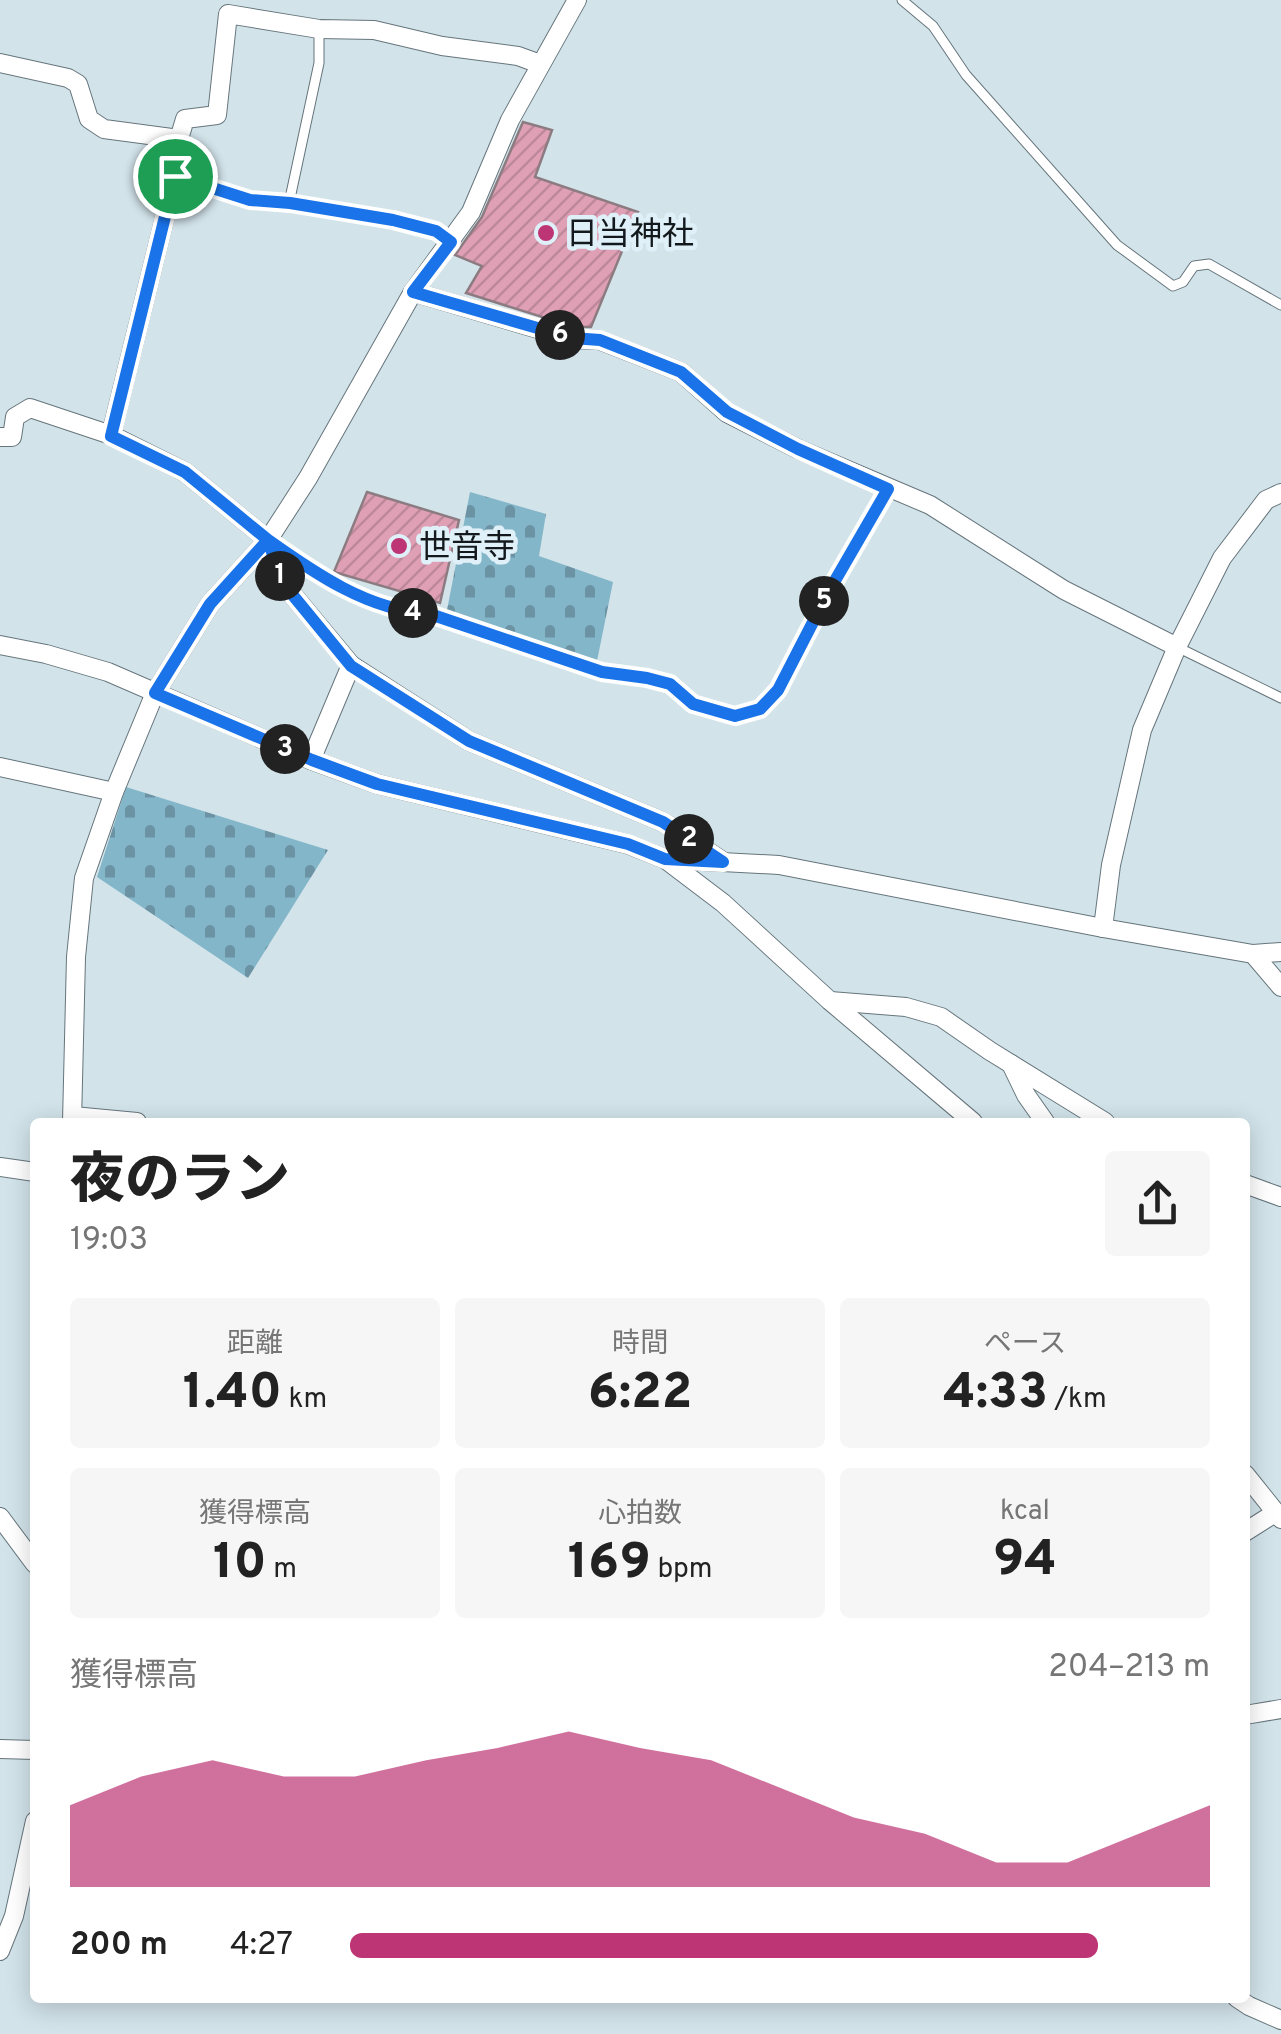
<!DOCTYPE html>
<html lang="ja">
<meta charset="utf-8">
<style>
:root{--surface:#fff;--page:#f6f6f6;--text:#222;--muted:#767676;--accent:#bd3574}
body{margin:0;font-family:Overpass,"Noto Sans JP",sans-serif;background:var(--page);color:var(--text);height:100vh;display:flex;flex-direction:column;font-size:38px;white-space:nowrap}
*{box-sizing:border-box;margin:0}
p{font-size:32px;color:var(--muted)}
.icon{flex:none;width:55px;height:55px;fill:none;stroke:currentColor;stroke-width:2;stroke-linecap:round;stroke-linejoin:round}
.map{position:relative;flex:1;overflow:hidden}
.sheet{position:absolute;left:30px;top:1118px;width:1220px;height:885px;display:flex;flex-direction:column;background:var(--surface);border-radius:10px;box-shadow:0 5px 25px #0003}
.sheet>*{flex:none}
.pin{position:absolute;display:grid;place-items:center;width:85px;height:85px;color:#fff;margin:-42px;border:5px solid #fff;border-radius:50%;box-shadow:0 2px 10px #0007}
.km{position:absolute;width:50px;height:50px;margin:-25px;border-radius:50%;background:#222;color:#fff;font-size:28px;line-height:50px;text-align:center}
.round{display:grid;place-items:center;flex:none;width:105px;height:105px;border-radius:10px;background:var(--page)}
.summary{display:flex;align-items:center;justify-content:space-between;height:170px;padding:0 40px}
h1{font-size:55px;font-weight:800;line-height:75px}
.metrics{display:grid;grid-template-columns:repeat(3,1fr);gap:15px;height:170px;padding:10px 40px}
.metrics div{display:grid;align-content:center;border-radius:10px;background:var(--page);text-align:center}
.metrics b{font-size:50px;font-weight:800}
.metrics small{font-size:28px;font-weight:400}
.metrics p{font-size:28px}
.chart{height:280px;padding:20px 40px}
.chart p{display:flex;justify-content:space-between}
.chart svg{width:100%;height:180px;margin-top:10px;fill:var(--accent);opacity:.7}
ul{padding:0 40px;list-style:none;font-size:32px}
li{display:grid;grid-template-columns:160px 120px 1fr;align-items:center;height:75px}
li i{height:25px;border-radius:12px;background:var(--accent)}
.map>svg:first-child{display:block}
.cemetery{fill:url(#cemetery-stones)}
.building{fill:url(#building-hatch);stroke:#8c7c81;stroke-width:2.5}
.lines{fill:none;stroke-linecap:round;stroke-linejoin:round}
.service-casing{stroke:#66757c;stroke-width:11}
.minor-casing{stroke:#66757c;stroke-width:20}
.path{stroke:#96a3a9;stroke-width:2.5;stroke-dasharray:5 8;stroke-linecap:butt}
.service{stroke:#fff;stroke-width:9}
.minor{stroke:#fff;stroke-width:18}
.route-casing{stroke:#fff;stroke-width:20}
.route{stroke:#1a73e8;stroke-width:12}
.poi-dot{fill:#bd3574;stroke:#dff0f8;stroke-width:4}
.labels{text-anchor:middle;stroke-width:9;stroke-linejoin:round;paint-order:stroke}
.poi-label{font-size:32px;fill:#13191c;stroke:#dff0f8;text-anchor:start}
</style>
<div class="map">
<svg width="1281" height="2034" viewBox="0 0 1281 2034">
<defs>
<pattern id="cemetery-stones" width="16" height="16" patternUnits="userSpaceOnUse" patternTransform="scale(2.5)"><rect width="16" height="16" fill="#84b6ca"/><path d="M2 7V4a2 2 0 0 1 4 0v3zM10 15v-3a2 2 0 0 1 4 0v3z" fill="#6b93a3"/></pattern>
<pattern id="building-hatch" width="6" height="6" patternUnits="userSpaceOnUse" patternTransform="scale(2.5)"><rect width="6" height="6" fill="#df9fb5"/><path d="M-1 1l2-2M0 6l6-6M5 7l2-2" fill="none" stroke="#be889b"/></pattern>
</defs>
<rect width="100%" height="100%" fill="#d2e3ea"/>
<g class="cemetery">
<polygon points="470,492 546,514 539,556 613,582 597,661 447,610"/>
<polygon points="126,787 328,850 248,978 97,877"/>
</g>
<g class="building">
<polygon points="523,122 552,130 535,177 638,212 591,327 574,327 466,293 482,266 455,255 482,217"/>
<polygon points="367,492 459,520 440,603 334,572"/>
</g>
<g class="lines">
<g class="service-casing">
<g id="service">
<polyline points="902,0 933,26 966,75 1117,245 1173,286 1183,282 1194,266 1209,264 1281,305"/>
<polyline points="175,176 250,200 289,203 393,219 436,231 451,243"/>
<polyline points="289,203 319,63 319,29"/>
<polyline points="1177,647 1281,698"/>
</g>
</g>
<g class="minor-casing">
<g id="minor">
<polyline points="0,63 68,78 78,84 89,119 104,129 179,139 175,176 111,435"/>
<polyline points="179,139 185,119 217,115 228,14 319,29 374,30 442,46 518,56 540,64"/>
<polyline points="413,292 572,339 599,340 681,372 727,413 798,449 930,505 1064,590 1177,647"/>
<polyline points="0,437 12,437 15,417 30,408 111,435 185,472 268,540 282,582 351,665 311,760"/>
<polyline points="0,645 46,654 108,672 311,760 377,784 627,844 665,859 723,903 830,1001 973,1122"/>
<polyline points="351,665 469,741 663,822 721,860"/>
<polyline points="0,767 114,792"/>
<polyline points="665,859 779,865 1103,928 1253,954 1281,952"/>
<polyline points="1103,928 1111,865 1142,730 1177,647 1222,558 1266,500 1281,493"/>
<polyline points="1253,954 1281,987"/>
<polyline points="830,1001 906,1007 941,1017 990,1051 1105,1122"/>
<polyline points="1011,1064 1026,1095 1045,1122"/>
<polyline points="73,1116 137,1122"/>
<polyline points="72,1122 76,957 84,878 114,792 155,693 210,604 268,540 308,478 413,292 471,212 510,120 577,0"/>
<polyline points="0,1167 35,1172"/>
<polyline points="1245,1184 1281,1197"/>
<polyline points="1245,1474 1281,1519"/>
<polyline points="0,1517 35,1564"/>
<polyline points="1245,1532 1275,1513"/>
<polyline points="1245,1715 1281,1709"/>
<polyline points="0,1749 35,1750"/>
<polyline points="0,1951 14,1916 35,1821"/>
<polyline points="1237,1998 1249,2006 1281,2020"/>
</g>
</g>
<path class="path" d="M292,557c37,27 89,55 135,56l175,59 45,5 23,7 23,20 42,12 25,-7 18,-19 51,-99 51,-88"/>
<use href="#service" class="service"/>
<use href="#minor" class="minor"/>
</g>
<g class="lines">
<g class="route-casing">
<path id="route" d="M175,176l-64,260 74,36 83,68 14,42 69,84 118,75 194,81 60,40 -58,-3 -37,-15 -251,-60 -65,-24 -157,-67 55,-89 58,-64c45,32 101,71 159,73l175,59 45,6 23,6 23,20 42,12 25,-7 18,-19 51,-99 59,-102 -90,-40 -71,-37 -46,-40 -81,-32 -28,-2 -159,-46 38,-50 -15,-11 -43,-11 -103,-17 -40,-3 -75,-24"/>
</g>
<use href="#route" class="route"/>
</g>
<g class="poi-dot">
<circle cx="546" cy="233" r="10"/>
<circle cx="399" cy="546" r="10"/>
</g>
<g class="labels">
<g class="poi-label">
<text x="566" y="244">日当神社</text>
<text x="419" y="557">世音寺</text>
</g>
</g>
</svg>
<div class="pin" style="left:175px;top:176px;background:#1e9e55"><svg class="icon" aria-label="arrive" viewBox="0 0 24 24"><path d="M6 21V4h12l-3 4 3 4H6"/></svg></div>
<b class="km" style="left:280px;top:576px">1</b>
<b class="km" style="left:689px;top:839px">2</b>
<b class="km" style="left:285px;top:749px">3</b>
<b class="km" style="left:413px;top:613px">4</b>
<b class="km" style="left:824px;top:601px">5</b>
<b class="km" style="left:560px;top:335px">6</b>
<section class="sheet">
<div class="summary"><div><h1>夜のラン</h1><p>19:03</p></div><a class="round"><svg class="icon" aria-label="share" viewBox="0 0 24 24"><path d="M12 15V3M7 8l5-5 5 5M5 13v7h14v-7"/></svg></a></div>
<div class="metrics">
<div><p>距離</p><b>1.40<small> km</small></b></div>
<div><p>時間</p><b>6:22</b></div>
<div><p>ペース</p><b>4:33<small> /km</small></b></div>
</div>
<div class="metrics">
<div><p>獲得標高</p><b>10<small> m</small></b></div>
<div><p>心拍数</p><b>169<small> bpm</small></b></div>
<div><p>kcal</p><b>94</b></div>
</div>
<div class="chart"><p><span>獲得標高</span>204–213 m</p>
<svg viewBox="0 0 160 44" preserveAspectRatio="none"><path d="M0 44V24L10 17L20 13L30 17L40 17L50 13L60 10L70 6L80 10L90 13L100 20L110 27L120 31L130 38L140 38L150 31L160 24V44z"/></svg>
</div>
<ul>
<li><b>200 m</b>4:27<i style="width:87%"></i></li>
</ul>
</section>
</div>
